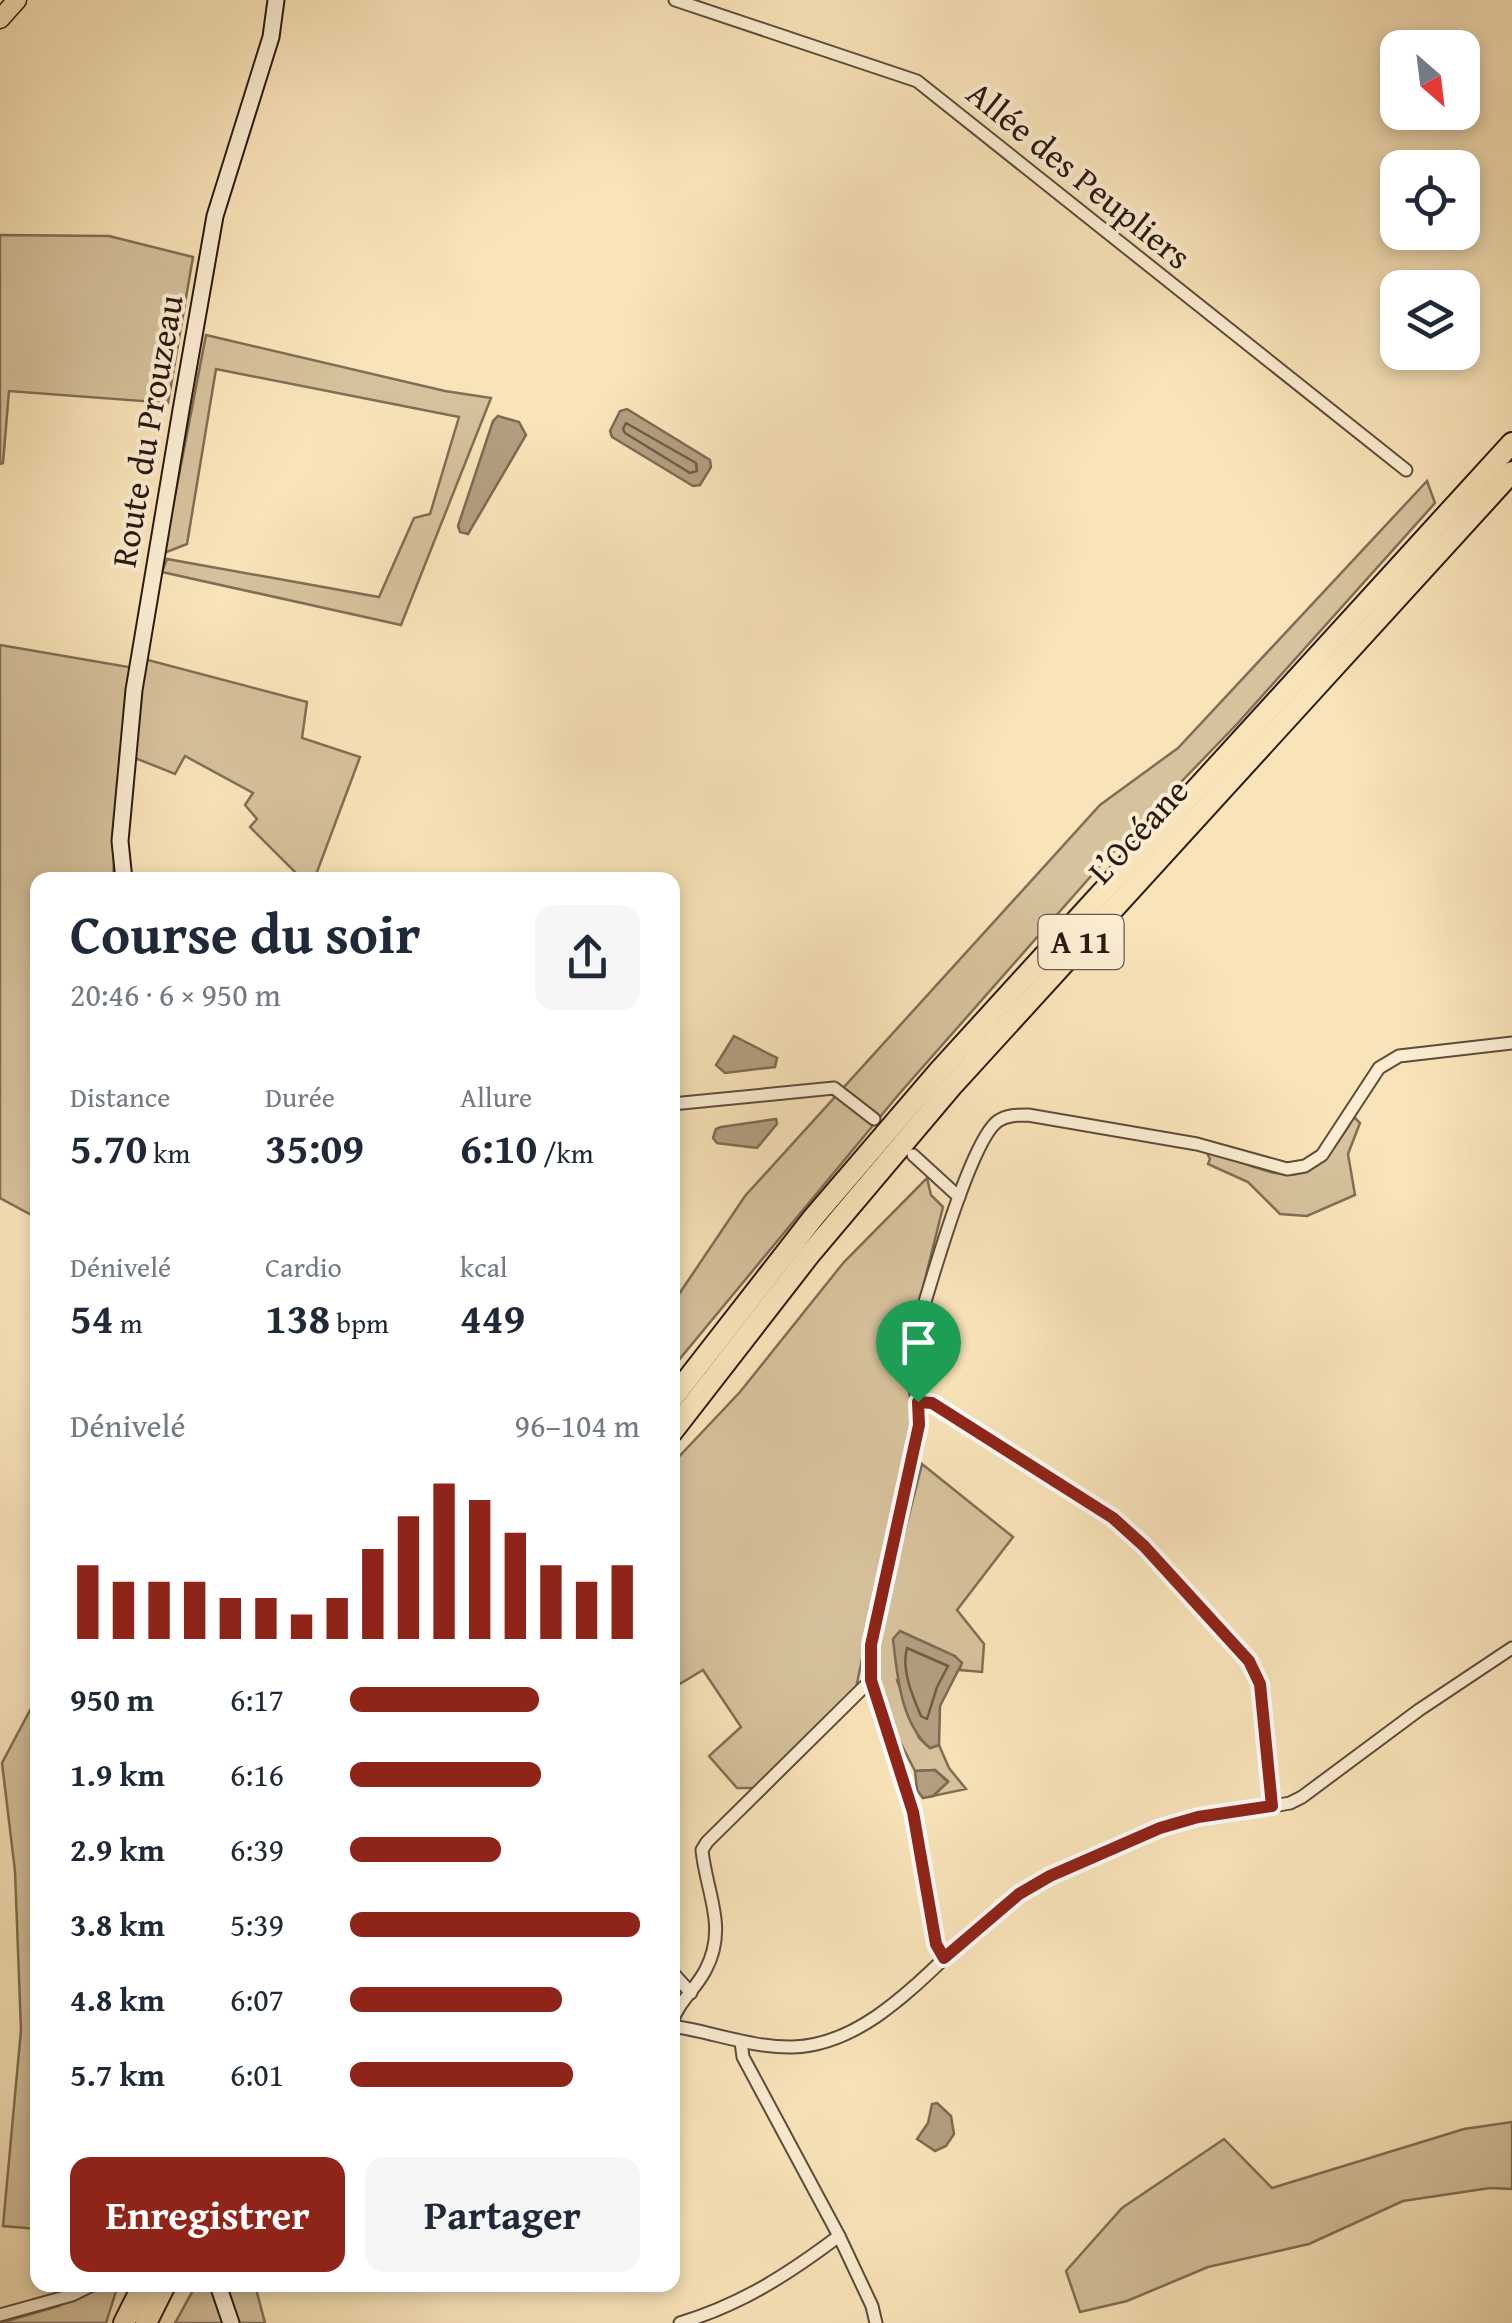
<!DOCTYPE html>
<html lang="fr">
<meta charset="utf-8">
<style>
:root{--surface:#fff;--page:#f6f6f7;--text:#1f2937;--muted:#747a83;--accent:#8f2418}
body{margin:0;font-family:"Gentium Book Plus",serif;background:var(--page);color:var(--text);height:100vh;display:flex;flex-direction:column;font-size:38px;white-space:nowrap}
*{box-sizing:border-box;margin:0}
p{font-size:32px;color:var(--muted)}
.icon{flex:none;width:55px;height:55px;fill:none;stroke:currentColor;stroke-width:2;stroke-linecap:round;stroke-linejoin:round}
.map{position:relative;flex:1;overflow:hidden}
.drawer{position:absolute;left:30px;top:872px;width:650px;height:1420px;display:flex;flex-direction:column;background:var(--surface);border-radius:20px;box-shadow:0 5px 15px #0003}
.drawer>*{flex:none}
.needle{width:65px;rotate:152deg}
.tools{position:absolute;left:1380px;top:30px;display:grid;gap:20px}
.tools a{display:grid;place-items:center;width:100px;height:100px;border-radius:20px;background:var(--surface);box-shadow:0 5px 15px #0003;font-size:50px}
.pin{position:absolute;display:grid;place-items:center;width:85px;height:85px;color:#fff;margin:-102px -42px;border-radius:50% 50% 50% 0;rotate:-45deg;box-shadow:0 0 10px #0007}
.pin .icon{rotate:45deg}
.round{display:grid;place-items:center;flex:none;width:105px;height:105px;border-radius:20px;background:var(--page)}
.headline{display:flex;align-items:center;justify-content:space-between;height:170px;padding:0 40px}
h1{font-size:55px;font-weight:700;line-height:75px}
.metrics{display:grid;grid-template-columns:repeat(3,1fr);gap:15px;height:170px;padding:10px 40px}
.metrics div{display:grid;align-content:center}
.metrics b{font-size:42px;font-weight:700}
.metrics small{font-size:28px;font-weight:400}
.metrics p{font-size:28px}
.chart{height:280px;padding:20px 40px}
.chart p{display:flex;justify-content:space-between}
.chart svg{width:100%;height:180px;margin-top:10px;stroke:var(--accent);stroke-width:6}
.action{display:flex;gap:20px;margin-top:auto;padding:20px 40px}
.action a{flex:1;height:115px;border-radius:20px;background:var(--accent);color:#fff;font-size:40px;font-weight:700;line-height:115px;text-align:center}
.action a+a{background:var(--page);color:var(--text)}
ul{padding:0 40px;list-style:none;font-size:32px}
li{display:grid;grid-template-columns:160px 120px 1fr;align-items:center;height:75px}
li i{height:25px;border-radius:12px;background:var(--accent)}
.map>svg:first-child{display:block}
.green{fill:#d6c29c;stroke:#806e56;stroke-width:2.5}
.water{fill:#b39f80;stroke:#7d6a54;stroke-width:2.5}
.lines{fill:none;stroke-linecap:round;stroke-linejoin:round}
.shore{stroke:#6f5c48;stroke-width:2.5}
.street-casing{stroke:#5e4c3b;stroke-width:15}
.secondary-casing{stroke:#2b1a11;stroke-width:19}
.primary-casing{stroke:#2b1a11;stroke-width:21}
.highway-casing{stroke:#2b1a11;stroke-width:24}
.street{stroke:#fbedd2;stroke-width:11}
.secondary{stroke:#fbedd2;stroke-width:15}
.primary{stroke:#f9e4b9;stroke-width:18}
.highway{stroke:#f9e4b9;stroke-width:20}
.route-casing{stroke:#fff;stroke-width:20}
.route{stroke:#8f2418;stroke-width:12}
.labels{text-anchor:middle;stroke-width:8;stroke-linejoin:round;paint-order:stroke}
.shield{fill:#fbedd2;stroke:#69594b;stroke-width:2.5}
.shield-label{font-size:32px;font-weight:bold;fill:#2b1a11}
.street-label{font-size:35px;fill:#2b1a11;stroke:#fbedd2}
</style>
<div class="map">
<svg width="1512" height="2323" viewBox="0 0 1512 2323">
<rect width="100%" height="100%" fill="#f9e4b9"/>
<filter id="stains"><feTurbulence type="fractalNoise" baseFrequency=".002" numOctaves="4"/><feColorMatrix values="0 0 0 0 .2 0 0 0 0 .09 0 0 0 0 .02 0 0 0 .5 -.17"/></filter>
<radialGradient id="worn" r=".72"><stop offset=".6" stop-color="#630" stop-opacity="0"/><stop offset="1" stop-color="#630" stop-opacity=".3"/></radialGradient>
<g class="green">
<polygon points="0,235 109,236 193,257 168,403 9,391 3,463 0,464"/>
<polygon points="206,335 445,391 491,398 401,625 162,572 167,559 379,597 414,518 430,514 459,417 216,369 187,544 164,553"/>
<polygon points="1427,481 1435,503 1237,724 1099,867 899,1094 673,1367 673,1303 745,1196 1100,805 1178,748"/>
<polygon points="0,645 128,667 148,660 307,702 302,738 360,757 314,880 303,880 250,827 257,819 245,805 253,793 185,756 175,774 120,752 113,880 38,880 37,1218 0,1198"/>
<path d="M1354,1117l6,6 -12,31 7,41 -48,21 -27,-2 -32,-32 -40,-18 2,-5 -4,-8c81,25 99,49 148,-34z"/>
<polygon points="927,1178 931,1195 943,1207 904,1364 913,1414 856,1688 754,1788 737,1788 709,1756 741,1727 703,1670 673,1688 673,1463 740,1392 844,1262"/>
<polygon points="922,1464 1013,1537 957,1610 984,1644 982,1672 960,1670 961,1663 897,1680 919,1738 930,1748 939,1745 949,1768 966,1789 933,1796 948,1781 935,1770 915,1771 895,1732 876,1670 878,1637"/>
<polygon points="37,1697 37,2229 3,2226 21,2030 15,1871 2,1763"/>
<polygon points="1512,2122 1512,2189 1490,2188 1403,2201 1309,2244 1208,2267 1127,2301 1080,2312 1066,2271 1122,2208 1224,2139 1272,2188 1464,2129"/>
<polygon points="58,2285 118,2285 106,2323 0,2323 59,2306"/>
<polygon points="196,2285 255,2285 265,2323 175,2323"/>
</g>
<g class="water">
<polygon points="627,409 710,460 711,467 700,485 693,486 612,437 610,431 620,411"/>
<polygon points="498,416 519,422 526,435 468,534 460,532 458,526 493,421"/>
<polygon points="734,1036 777,1058 775,1067 725,1073 716,1065"/>
<polygon points="776,1119 777,1124 757,1148 717,1143 713,1138 716,1129 721,1127"/>
<path d="M900,1631l55,25 7,7 -22,43 -1,39 -9,3c-29,-24 -33,-73 -37,-109z"/>
<polygon points="935,1770 948,1782 933,1796 923,1798 917,1790 915,1771"/>
<polygon points="937,2103 951,2116 954,2134 946,2146 935,2151 917,2139 928,2123 932,2104"/>
</g>
<g class="lines">
<g class="shore">
<polygon points="626,423 696,463 697,471 690,473 625,433 623,429"/>
<path d="M907,1648l41,18 -11,21 -10,32 -6,-3c-9,-21 -20,-47 -14,-68z"/>
</g>
<g class="street-casing">
<g id="street">
<polyline points="675,0 917,81 1406,470"/>
<polyline points="672,1104 834,1088 874,1119"/>
<polyline points="913,1155 959,1197"/>
<polyline points="918,1402 919,1425 871,1645 871,1680 913,1812 936,1944 944,1958"/>
<path d="M1272,1806l-12,-121 -11,-24 -105,-115 -31,-28 -181,-115 -14,-1 -8,-40 2,-17c13,-41 57,-204 86,-224 9,-6 19,-6 30,-6l169,29 90,25 18,-3 17,-11 57,-87 20,-12 113,-13"/>
<polyline points="672,1972 691,1993"/>
<path d="M672,2023c5,-20 25,-35 34,-54 22,-42 0,-77 -4,-119l5,-8 164,-162"/>
<path d="M672,2026c41,6 80,22 121,21 93,-3 157,-110 231,-156 43,-26 126,-65 175,-75 30,-5 61,-7 91,-13l12,-6 117,-87 93,-62"/>
<polyline points="741,2042 743,2057 839,2236 872,2306 876,2323"/>
<polyline points="0,2315 72,2295 92,2285"/>
<path d="M680,2323c62,-19 107,-48 159,-87"/>
</g>
</g>
<g class="secondary-casing">
<g id="secondary">
<polyline points="124,880 120,841 134,690 181,410 215,216 271,37 276,0"/>
<polyline points="218,2285 231,2323"/>
</g>
</g>
<g class="primary-casing">
<polyline id="primary" points="0,19 17,0"/>
</g>
<g class="highway-casing">
<g id="highway">
<polyline points="672,1399 813,1218 939,1071 1512,443"/>
<polyline points="672,1432 810,1254 951,1087 1512,472"/>
<polyline points="124,2323 143,2285"/>
<polyline points="146,2323 165,2285"/>
</g>
</g>
<use href="#street" class="street"/>
<use href="#secondary" class="secondary"/>
<use href="#primary" class="primary"/>
<use href="#highway" class="highway"/>
</g>
<g class="lines">
<g class="route-casing">
<polygon id="route" points="918,1402 932,1403 1113,1518 1144,1546 1249,1661 1260,1684 1272,1806 1198,1817 1160,1828 1050,1876 1019,1894 944,1958 936,1944 913,1812 871,1680 871,1645 919,1425"/>
</g>
<use href="#route" class="route"/>
</g>
<g class="labels">
<rect class="shield" x="1038.5" y="915" width="85" height="54" rx="8"/>
<g class="shield-label">
<text x="1081" y="953">A 11</text>
</g>
<g class="street-label">
<text transform="translate(1079 175) rotate(39)" y="12">Allée des Peupliers</text>
<text transform="translate(147 431) rotate(-80)" y="12">Route du Prouzeau</text>
<text transform="translate(1138 831) rotate(-47)" y="12">L’Océane</text>
</g>
</g>
<rect width="100%" height="100%" filter="url(#stains)"/>
<rect width="100%" height="100%" fill="url(#worn)"/>
</svg>
<div class="tools">
<a><svg class="needle" viewBox="-14 -14 28 28"><path d="M0-13l5 13h-10z" fill="#e53935"/><path d="M0 13l5-13h-10z" fill="#747a83"/></svg></a>
<a><svg class="icon" aria-label="locate" viewBox="0 0 24 24"><circle cx="12" cy="12" r="6"/><path d="M12 2v4M12 18v4M2 12h4M18 12h4"/></svg></a>
<a><svg class="icon" aria-label="layers" viewBox="0 0 24 24"><path d="M12 4l9 5-9 5-9-5zM3 14l9 5 9-5"/></svg></a>
</div>
<div class="pin" style="left:918px;top:1402px;background:#1e9e55"><svg class="icon" aria-label="arrive" viewBox="0 0 24 24"><path d="M6 21V4h12l-3 4 3 4H6"/></svg></div>
<section class="drawer">
<div class="headline"><div><h1>Course du soir</h1><p>20:46 · 6 × 950 m</p></div><a class="round"><svg class="icon" aria-label="share" viewBox="0 0 24 24"><path d="M12 15V3M7 8l5-5 5 5M5 13v7h14v-7"/></svg></a></div>
<div class="metrics">
<div><p>Distance</p><b>5.70<small> km</small></b></div>
<div><p>Durée</p><b>35:09</b></div>
<div><p>Allure</p><b>6:10<small> /km</small></b></div>
</div>
<div class="metrics">
<div><p>Dénivelé</p><b>54<small> m</small></b></div>
<div><p>Cardio</p><b>138<small> bpm</small></b></div>
<div><p>kcal</p><b>449</b></div>
</div>
<div class="chart"><p><span>Dénivelé</span>96–104 m</p>
<svg viewBox="0 0 160 44" preserveAspectRatio="none"><path d="M5 44V26M15 44V30M25 44V30M35 44V30M45 44V34M55 44V34M65 44V38M75 44V34M85 44V22M95 44V14M105 44V6M115 44V10M125 44V18M135 44V26M145 44V30M155 44V26"/></svg>
</div>
<ul>
<li><b>950 m</b>6:17<i style="width:65%"></i></li>
<li><b>1.9 km</b>6:16<i style="width:66%"></i></li>
<li><b>2.9 km</b>6:39<i style="width:52%"></i></li>
<li><b>3.8 km</b>5:39<i style="width:100%"></i></li>
<li><b>4.8 km</b>6:07<i style="width:73%"></i></li>
<li><b>5.7 km</b>6:01<i style="width:77%"></i></li>
</ul>
<div class="action"><a>Enregistrer</a><a>Partager</a></div>
</section>
</div>
